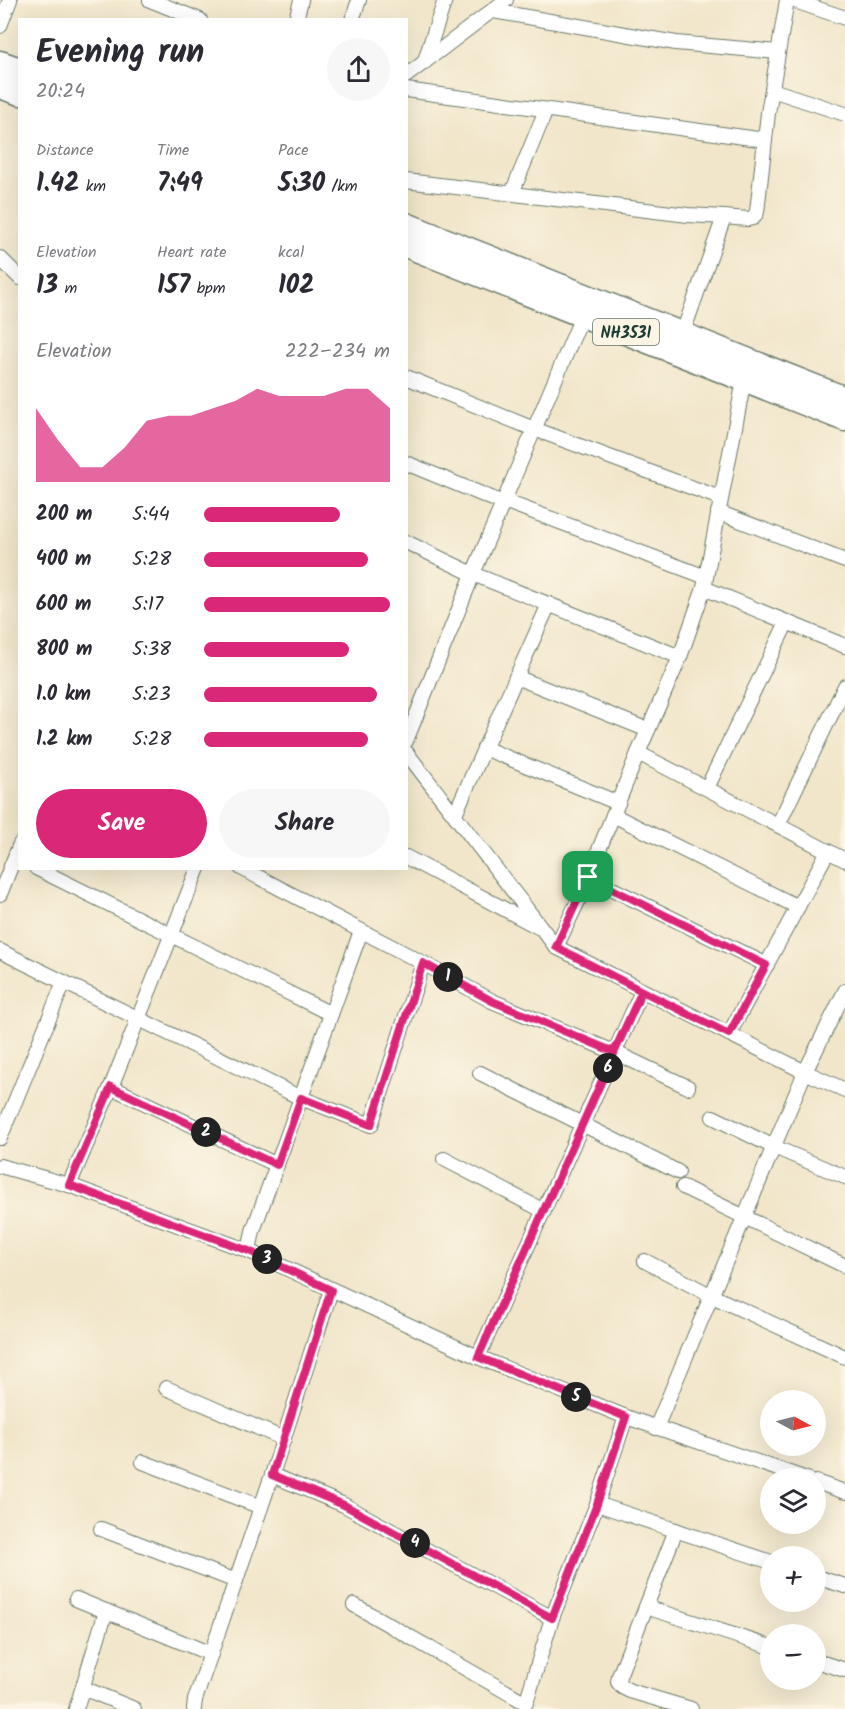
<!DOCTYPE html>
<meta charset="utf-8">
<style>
:root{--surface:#fff;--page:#f7f7f7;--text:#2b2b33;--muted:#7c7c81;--accent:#db2777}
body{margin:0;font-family:Kalam,sans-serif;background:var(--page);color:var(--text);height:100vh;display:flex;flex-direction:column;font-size:22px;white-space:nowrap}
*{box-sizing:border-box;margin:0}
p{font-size:20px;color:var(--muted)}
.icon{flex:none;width:33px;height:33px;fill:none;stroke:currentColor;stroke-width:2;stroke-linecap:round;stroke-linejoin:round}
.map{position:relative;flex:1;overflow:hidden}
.panel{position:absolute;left:18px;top:18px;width:390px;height:852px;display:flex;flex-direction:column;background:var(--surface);border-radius:0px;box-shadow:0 6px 24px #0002}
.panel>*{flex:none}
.needle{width:39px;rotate:97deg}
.buttons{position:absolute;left:760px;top:1390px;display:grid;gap:12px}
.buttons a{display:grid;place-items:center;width:66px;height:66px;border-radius:50%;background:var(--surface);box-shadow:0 6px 24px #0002;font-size:30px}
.pin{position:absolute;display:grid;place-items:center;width:51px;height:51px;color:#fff;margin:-26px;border-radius:12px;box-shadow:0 3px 9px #0006}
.km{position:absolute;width:30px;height:30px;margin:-15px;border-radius:50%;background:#222;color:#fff;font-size:16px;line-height:30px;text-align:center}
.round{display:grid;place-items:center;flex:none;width:63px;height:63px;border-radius:32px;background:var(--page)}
.headline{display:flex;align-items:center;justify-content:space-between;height:102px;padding:0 18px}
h1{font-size:33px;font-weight:700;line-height:45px}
.stats{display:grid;grid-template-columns:repeat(3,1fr);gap:9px;height:102px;padding:6px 18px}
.stats div{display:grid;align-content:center}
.stats b{font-size:26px;font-weight:700}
.stats small{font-size:16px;font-weight:400}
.stats p{font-size:16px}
.chart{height:168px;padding:12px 18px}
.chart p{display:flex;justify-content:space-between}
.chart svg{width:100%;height:108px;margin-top:6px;fill:var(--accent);opacity:.7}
.action{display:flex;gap:12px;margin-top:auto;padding:12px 18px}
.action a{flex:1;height:69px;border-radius:36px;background:var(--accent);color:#fff;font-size:24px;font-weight:700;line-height:69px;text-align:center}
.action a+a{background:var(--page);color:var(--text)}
ul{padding:0 18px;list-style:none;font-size:20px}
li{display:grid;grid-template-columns:96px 72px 1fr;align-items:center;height:45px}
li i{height:15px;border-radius:8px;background:var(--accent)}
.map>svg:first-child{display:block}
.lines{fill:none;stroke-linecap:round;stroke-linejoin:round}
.street-casing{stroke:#687868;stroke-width:16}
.highway-casing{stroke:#687868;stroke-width:27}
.street{stroke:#fff;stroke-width:14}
.highway{stroke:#fff;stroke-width:24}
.route-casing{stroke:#fff;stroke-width:12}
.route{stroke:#db2777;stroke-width:8}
.labels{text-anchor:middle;stroke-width:5;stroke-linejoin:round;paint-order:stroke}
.shield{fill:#fcf5e5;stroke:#617469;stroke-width:1.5}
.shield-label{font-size:16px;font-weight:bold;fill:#1f3d34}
</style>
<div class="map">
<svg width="845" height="1709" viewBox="0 0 845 1709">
<rect width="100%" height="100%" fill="#fcf5e5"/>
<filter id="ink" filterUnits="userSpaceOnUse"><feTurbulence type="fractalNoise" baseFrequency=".0167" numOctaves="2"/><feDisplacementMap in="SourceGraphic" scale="12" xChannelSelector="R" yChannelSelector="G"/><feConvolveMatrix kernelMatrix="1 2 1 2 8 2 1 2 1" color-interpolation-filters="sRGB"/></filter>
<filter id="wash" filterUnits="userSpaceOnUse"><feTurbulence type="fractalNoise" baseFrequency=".008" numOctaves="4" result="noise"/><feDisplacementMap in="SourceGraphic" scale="24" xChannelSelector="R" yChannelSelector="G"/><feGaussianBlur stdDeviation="1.35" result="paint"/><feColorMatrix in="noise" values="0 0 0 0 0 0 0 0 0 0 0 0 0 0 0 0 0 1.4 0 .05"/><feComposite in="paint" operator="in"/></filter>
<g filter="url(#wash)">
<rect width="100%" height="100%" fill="#f1e6ca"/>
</g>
<g filter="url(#ink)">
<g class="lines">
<g class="street-casing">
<g id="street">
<polyline points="150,0 200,20"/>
<polyline points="792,0 845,18"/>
<polyline points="493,11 676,43 778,52"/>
<polyline points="296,20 301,0"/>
<polyline points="352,20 359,0"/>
<polyline points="0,26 10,0"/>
<polyline points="424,63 445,0"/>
<polyline points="406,76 506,0"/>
<polyline points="406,90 765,140"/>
<polyline points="772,90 845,114"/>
<polyline points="406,181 688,215 724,217"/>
<polyline points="512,193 546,110"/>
<polyline points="0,258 20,278"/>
<polyline points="682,335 724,217 748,219 753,218 757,212 768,113 787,0"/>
<polyline points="406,377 534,429 720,498"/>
<polyline points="406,463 503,503"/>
<polyline points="504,501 706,577"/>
<polyline points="718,512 845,561"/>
<polyline points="406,542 473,574 680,657"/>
<polyline points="704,588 845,646"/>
<polyline points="516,677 648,730"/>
<polyline points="406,741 473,574 583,314"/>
<polyline points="484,748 618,803"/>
<polyline points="406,752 556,947 805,1072 845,1090"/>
<polyline points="638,753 845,860"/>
<polyline points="707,788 787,622"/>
<polyline points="455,814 549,604"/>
<polyline points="613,815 798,907"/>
<polyline points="778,825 845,686"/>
<polyline points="406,857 538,927"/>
<polyline points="36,868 331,1014"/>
<polyline points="241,868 423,963"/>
<polyline points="588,877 767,965"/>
<polyline points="0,894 20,844"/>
<polyline points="556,947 580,897 638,753 680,657 704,588 745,375"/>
<polyline points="0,951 301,1098 371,1125 423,963 492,1001 614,1052 688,1087"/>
<polyline points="729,1034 828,851"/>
<polyline points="480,1073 678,1172"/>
<polyline points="111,1087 277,1165"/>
<polyline points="713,1117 774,1147 845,1177"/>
<polyline points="0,1138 64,982"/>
<polyline points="444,1159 544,1211"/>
<polyline points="0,1166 69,1185 249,1251 478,1357 626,1417 807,1479"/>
<polyline points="69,1185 111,1087 198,868"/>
<polyline points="683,1187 845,1266"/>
<polyline points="249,1251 253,1231 361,931"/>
<polyline points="645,1261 712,1296 845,1357"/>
<polyline points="478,1357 642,991"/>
<polyline points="166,1388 284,1439"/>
<polyline points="656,1428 805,1072 845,991"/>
<polyline points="143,1462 261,1507"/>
<polyline points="272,1475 344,1505 552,1618"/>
<polyline points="816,1482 845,1492"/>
<polyline points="597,1504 771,1562"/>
<polyline points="101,1529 236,1581"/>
<polyline points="676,1530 619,1676 618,1682 622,1687 630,1691 691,1709"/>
<polyline points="816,1577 845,1586"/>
<polyline points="76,1599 211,1654"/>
<polyline points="354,1605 526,1703 552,1618 597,1504 626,1417"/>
<polyline points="646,1607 771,1647"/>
<polyline points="816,1661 845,1670"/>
<polyline points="83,1688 134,1709"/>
<polyline points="76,1709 106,1611"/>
<polyline points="194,1709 195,1700 272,1475 331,1290"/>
</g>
</g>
<g class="highway-casing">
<g id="highway">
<polyline points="0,63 20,70"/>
<polyline points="0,86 20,93"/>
<polyline points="406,225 845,399"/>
<polyline points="406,245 845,419"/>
</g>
</g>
<use href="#street" class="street"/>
<use href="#highway" class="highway"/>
</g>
</g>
<g class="lines" filter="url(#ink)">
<g class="route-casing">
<polyline id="route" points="588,877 556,947 642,991 614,1052 492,1001 423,963 371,1125 301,1098 277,1165 111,1087 69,1185 249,1251 331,1290 272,1475 344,1505 552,1618 597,1504 626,1417 478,1357 642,991 729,1034 766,965 588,877"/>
</g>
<use href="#route" class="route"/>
</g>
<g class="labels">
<rect class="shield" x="593" y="319" width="66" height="26" rx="4.5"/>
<g class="shield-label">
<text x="626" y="338">NH353I</text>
</g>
</g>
</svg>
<div class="buttons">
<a><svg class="needle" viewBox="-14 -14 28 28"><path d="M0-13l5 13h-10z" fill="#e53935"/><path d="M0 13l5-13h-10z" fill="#7c7c81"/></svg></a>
<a><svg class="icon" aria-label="layers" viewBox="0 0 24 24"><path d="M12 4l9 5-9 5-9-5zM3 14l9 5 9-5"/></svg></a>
<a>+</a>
<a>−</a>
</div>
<div class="pin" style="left:588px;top:877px;background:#1e9e55"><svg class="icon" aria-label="arrive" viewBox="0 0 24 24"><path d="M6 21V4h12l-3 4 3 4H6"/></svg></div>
<b class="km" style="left:448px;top:977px">1</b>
<b class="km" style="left:206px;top:1132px">2</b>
<b class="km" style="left:267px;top:1259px">3</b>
<b class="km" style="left:415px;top:1543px">4</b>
<b class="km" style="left:576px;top:1397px">5</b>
<b class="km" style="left:608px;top:1068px">6</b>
<section class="panel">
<div class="headline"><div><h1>Evening run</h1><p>20:24</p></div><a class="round"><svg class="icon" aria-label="share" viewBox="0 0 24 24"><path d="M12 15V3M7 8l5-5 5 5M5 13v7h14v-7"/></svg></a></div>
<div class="stats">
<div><p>Distance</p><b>1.42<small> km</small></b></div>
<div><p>Time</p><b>7:49</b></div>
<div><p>Pace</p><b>5:30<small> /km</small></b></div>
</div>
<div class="stats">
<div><p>Elevation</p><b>13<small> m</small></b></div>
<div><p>Heart rate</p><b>157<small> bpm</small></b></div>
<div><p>kcal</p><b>102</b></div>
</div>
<div class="chart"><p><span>Elevation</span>222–234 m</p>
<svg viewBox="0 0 160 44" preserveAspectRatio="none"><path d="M0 44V14L10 27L20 38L30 38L40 30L50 19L60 17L70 17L80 14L90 11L100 6L110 9L120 9L130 9L140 6L150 6L160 14V44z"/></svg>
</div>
<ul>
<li><b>200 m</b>5:44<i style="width:73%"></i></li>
<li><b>400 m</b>5:28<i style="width:88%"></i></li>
<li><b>600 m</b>5:17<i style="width:100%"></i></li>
<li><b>800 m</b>5:38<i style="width:78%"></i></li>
<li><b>1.0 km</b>5:23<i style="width:93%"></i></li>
<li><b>1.2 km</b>5:28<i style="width:88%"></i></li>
</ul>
<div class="action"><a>Save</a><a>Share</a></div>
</section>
</div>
